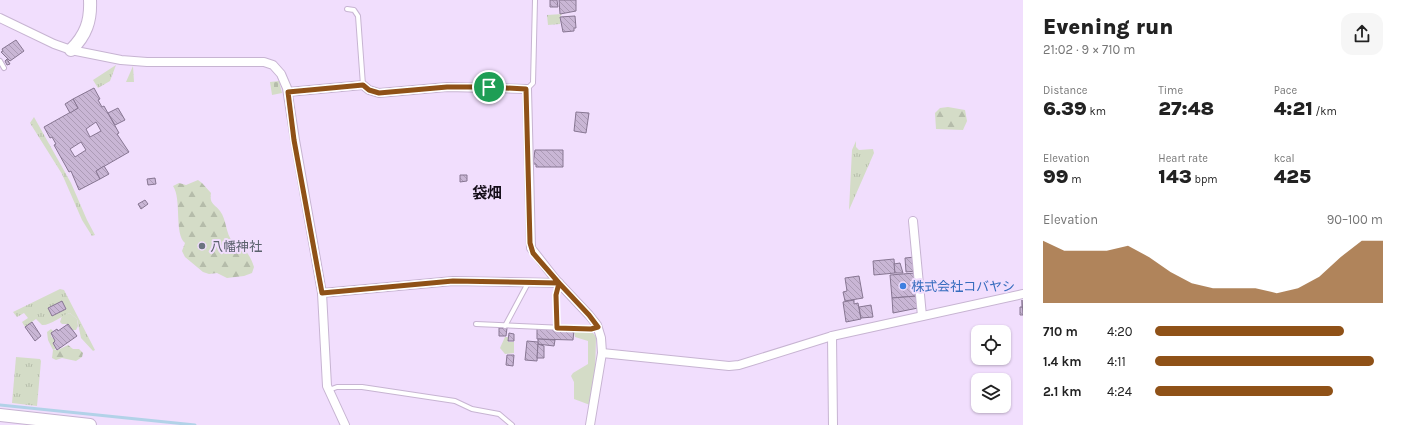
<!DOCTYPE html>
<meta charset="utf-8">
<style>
:root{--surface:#fff;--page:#f6f6f6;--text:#222;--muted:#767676;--accent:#8f5117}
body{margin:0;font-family:Karla,"Noto Sans JP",sans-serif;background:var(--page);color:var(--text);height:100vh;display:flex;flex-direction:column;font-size:15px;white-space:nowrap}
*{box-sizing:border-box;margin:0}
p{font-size:13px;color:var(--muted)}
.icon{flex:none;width:22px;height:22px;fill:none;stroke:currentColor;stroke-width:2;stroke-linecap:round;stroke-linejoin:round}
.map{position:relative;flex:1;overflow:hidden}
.details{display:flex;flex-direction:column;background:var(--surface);width:380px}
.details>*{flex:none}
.tools{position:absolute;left:971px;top:325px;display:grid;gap:8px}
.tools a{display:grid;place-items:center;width:40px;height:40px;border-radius:8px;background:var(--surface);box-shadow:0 1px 3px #0004;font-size:20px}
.pin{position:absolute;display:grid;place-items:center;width:34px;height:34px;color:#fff;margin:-17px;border:2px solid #fff;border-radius:50%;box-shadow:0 1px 4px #0007}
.round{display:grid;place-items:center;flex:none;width:42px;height:42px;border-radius:12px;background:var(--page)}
.head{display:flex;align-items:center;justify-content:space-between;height:68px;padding:0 20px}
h1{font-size:22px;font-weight:800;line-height:30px}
.stats{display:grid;grid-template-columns:repeat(3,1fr);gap:6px;height:68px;padding:4px 20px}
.stats div{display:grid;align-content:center}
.stats b{font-size:20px;font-weight:800}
.stats small{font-size:11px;font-weight:400}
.stats p{font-size:11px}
.chart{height:112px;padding:8px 20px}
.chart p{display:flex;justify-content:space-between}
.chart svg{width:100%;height:72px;margin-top:4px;fill:var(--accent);opacity:.7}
ul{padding:0 20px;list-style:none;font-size:13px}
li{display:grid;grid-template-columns:64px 48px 1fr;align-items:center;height:30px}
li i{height:10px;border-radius:5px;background:var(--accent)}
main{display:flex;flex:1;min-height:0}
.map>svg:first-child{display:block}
.grass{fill:url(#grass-tufts)}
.forest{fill:url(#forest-firs)}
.cemetery{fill:url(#cemetery-stones)}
.garden{fill:#d4dcc7}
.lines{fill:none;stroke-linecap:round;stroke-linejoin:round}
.stream{stroke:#b2d2e8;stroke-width:3}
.building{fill:url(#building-back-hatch);stroke:#877692;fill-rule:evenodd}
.lane-casing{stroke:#c7b4d2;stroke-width:6}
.street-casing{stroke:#c7b4d2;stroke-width:10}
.secondary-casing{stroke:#c7b4d2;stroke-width:14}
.lane{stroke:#fff;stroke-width:4}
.street{stroke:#fff;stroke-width:8}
.secondary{stroke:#fff;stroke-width:12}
.route-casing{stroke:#fff;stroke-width:8}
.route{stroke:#8f5117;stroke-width:5}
.worship-dot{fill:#6b7280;stroke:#f1defd;stroke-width:1.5}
.shop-dot{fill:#3f7fe0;stroke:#f1defd;stroke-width:1.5}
.labels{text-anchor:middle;stroke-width:4;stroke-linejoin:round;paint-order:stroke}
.worship-label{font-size:13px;fill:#5b616d;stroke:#f1defd;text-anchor:start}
.shop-label{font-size:13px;fill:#366cbe;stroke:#f1defd;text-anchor:start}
.quarter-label{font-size:15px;font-weight:bold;fill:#140d18;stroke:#f1defd}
</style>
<main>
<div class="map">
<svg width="1023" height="425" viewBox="0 0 1023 425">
<defs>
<pattern id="grass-tufts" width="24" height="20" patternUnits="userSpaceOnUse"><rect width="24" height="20" fill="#d4dcc7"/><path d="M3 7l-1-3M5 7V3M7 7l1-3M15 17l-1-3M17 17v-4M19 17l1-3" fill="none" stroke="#b5bcaa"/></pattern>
<pattern id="forest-firs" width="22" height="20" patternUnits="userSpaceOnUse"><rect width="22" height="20" fill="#d4dcc7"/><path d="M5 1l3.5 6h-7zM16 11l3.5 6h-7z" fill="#b5bcaa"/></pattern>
<pattern id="cemetery-stones" width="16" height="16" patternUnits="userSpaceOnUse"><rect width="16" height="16" fill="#d4dcc7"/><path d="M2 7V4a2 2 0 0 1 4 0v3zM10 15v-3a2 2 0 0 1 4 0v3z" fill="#b5bcaa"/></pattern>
<pattern id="building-back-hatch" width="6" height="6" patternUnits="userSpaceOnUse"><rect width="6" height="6" fill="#c9b6d5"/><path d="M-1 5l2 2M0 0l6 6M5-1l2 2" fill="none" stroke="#ac9bb6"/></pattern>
</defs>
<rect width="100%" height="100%" fill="#f1defd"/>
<g class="grass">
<polygon points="562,14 560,17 560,24 548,25 547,15"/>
<polygon points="116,65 110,81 98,88 93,80"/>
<polygon points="133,66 134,82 126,82"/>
<polygon points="34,117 71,183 87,220 95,235 92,236 82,220 62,174 30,123"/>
<polygon points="856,141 856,147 859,150 873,149 874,153 849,210 852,150"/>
<path d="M60,289l4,1 31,60 -2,1 -12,-13 -4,-19 -7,-6c-8,3 -21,13 -28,12l-6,-6 -11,8 -3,-5 6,-4 -4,-5 -7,4 -4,-5z"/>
<polygon points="16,357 40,359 41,361 37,406 12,403"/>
</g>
<g class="forest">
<polygon points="948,107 965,110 967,121 963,130 936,129 935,113 940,108"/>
<path d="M198,180l4,3 9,10c-2,11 4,11 9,18 7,9 5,22 13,31 3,4 6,5 10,7 6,4 9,12 11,18l-2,6 -8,3 -17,2 -10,-5 -8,1 -6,-2 -18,-15 -3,-6 3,-8c-11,-9 -3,-44 -12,-57l6,-3 7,2z"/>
<polygon points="68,345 73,349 79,349 83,353 82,357 76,361 62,358 56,360 52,358 53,350 58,350"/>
</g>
<polygon class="cemetery" points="279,81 282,93 272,95 270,82"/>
<g class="garden">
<polygon points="70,313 77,319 78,326 76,330 73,330 68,324 62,324 60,322 62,316"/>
<polygon points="51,329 53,331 51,336 55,341 53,343 56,349 53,350 48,340 47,332"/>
<polygon points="574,331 593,333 596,337 595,375 590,405 574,399 574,382 571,376 573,373 588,364 588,341 575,337"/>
<polygon points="505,337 508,337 508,342 514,342 514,353 505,354 500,348"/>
</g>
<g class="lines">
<polyline class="stream" points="0,405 195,425"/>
</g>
<g class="building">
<polygon points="550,0 557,0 558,7 550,7"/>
<polygon points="559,0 576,0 576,11 560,14"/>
<polygon points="575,16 576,28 574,28 574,31 563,32 560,17"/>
<polygon points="16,40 24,51 10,61 1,52 3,51 2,49"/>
<polygon points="7,59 10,64 7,65 5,61"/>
<path d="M94,88l6,11 -2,1 4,7 2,-1 15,27 -2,1 12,18 -33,19 4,8 -21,11 -8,-19 -2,1 -15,-27 2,-1 -4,-7 -2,1 -6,-11 34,-19 -5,-9zM96,122l5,9 -11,6 -4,-8zM81,142l5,8 -11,7 -5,-8z"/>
<polygon points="73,99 78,108 70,113 65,104"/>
<polygon points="118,108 125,120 115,125 108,113"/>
<polygon points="576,112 589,113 586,133 574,131"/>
<polygon points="535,150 563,150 563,167 536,167 536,164 533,164"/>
<polygon points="104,166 109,174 100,179 96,171"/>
<polygon points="460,175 467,175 467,181 460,182"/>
<polygon points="155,178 156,184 148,185 147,179"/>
<polygon points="145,200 148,204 141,209 138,204"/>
<polygon points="203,242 205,245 200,249 198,246"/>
<polygon points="915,257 916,271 906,272 905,258"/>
<polygon points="894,259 895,273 874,275 873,261"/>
<polygon points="900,263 903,273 895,273 894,264"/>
<polygon points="915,273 917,296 892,298 890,275"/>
<polygon points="859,276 863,298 845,301 843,292 847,291 845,278"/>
<polygon points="917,296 918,308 893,313 892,298"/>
<polygon points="854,300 854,304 858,303 861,319 846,322 843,302"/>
<polygon points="1022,300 1023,315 1020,315 1020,307 1022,307"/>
<polygon points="62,301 66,309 52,316 48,308"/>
<polygon points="871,305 873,317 861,318 859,307"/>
<polygon points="32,322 41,336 35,341 25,327"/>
<polygon points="68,324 77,336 57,350 53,343 55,341 51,333 57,329 58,331"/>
<polygon points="499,328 507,328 506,336 499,336"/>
<polygon points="537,328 574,330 573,340 537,339"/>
<polygon points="509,333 514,334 514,341 508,341"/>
<polygon points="538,339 555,340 554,346 538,344"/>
<polygon points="527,341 538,342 537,361 525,360"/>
<polygon points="538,344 544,346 544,358 537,358"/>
<polygon points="507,355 514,355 513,366 506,365"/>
</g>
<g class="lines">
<g class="lane-casing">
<g id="lane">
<polyline points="347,9 354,10 358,16 363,85"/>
<polyline points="0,61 4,68"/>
<polyline points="527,89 533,83 535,0"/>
<polyline points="476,324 587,329 598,327"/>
<polyline points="505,326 528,283"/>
<polyline points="557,327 556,295 559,284"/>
<polyline points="329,390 337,387 362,387 455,401 472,409 499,414 512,425"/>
</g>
</g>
<g class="street-casing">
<g id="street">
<polyline points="0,18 54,44 71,50 121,60 147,62 264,62 273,65 281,74 287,88 295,140 322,293 327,386 345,425"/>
<polyline points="288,92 363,85 369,90 379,93 447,87 527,89 531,248 556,280 589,315 597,325 601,338 602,353 590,425"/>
<polyline points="913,221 922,316"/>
<polyline points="322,293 453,281 559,283"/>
<polyline points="832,336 833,425"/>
<polyline points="602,353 729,366 739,365 832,336 1023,294"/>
</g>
</g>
<g class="secondary-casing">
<g id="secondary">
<path d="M71,50c15,-15 20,-29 19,-50"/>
<polyline points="0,415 90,425"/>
</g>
</g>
<use href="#lane" class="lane"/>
<use href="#street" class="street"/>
<use href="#secondary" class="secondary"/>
</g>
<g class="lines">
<g class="route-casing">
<polyline id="route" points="489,87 447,87 379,93 369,90 363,85 288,92 294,140 322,293 453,281 559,283 589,315 598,327 591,329 557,328 556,295 559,283 533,253 530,243 526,89 489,87"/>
</g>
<use href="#route" class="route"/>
</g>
<circle class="worship-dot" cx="202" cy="246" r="4"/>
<circle class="shop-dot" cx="903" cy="286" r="4"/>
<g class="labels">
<g class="worship-label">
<text x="210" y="251">八幡神社</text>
</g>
<g class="shop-label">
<text x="911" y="291">株式会社コバヤシ</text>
</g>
<g class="quarter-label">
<text x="487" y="198">袋畑</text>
</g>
</g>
</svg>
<div class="tools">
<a><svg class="icon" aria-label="locate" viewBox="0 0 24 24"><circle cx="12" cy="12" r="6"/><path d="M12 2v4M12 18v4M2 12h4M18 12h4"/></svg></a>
<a><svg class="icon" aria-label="layers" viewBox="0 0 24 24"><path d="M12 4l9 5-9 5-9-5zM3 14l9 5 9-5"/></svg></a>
</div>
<div class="pin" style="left:489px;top:87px;background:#1e9e55"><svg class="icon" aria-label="arrive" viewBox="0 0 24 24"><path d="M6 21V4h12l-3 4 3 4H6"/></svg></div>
</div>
<section class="details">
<div class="head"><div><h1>Evening run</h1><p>21:02 · 9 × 710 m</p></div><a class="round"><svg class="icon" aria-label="share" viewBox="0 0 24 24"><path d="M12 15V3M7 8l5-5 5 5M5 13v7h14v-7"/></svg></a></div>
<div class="stats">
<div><p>Distance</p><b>6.39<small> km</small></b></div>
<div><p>Time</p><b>27:48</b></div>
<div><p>Pace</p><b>4:21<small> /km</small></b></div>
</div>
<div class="stats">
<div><p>Elevation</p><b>99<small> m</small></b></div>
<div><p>Heart rate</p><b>143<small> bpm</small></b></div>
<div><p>kcal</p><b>425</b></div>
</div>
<div class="chart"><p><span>Elevation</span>90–100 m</p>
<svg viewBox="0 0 160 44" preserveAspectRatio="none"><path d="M0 44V6L10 12L20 12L30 12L40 9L50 16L60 25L70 32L80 35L90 35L100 35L110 38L120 35L130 28L140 16L150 6L160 6V44z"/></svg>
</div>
<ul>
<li><b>710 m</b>4:20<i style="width:83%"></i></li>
<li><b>1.4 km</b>4:11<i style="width:96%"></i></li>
<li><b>2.1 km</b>4:24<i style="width:78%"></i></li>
</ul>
</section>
</main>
